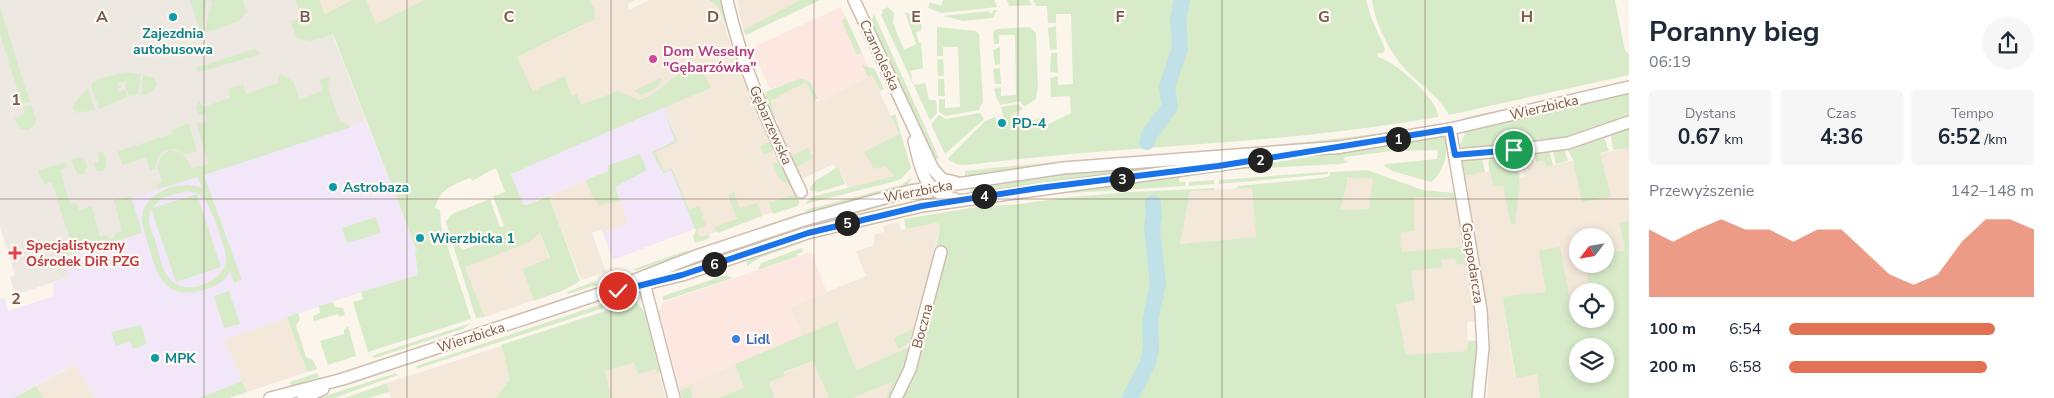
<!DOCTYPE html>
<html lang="pl">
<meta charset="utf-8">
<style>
:root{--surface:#fff;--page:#f6f6f7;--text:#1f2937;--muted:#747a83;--accent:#e37254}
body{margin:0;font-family:"Nunito Sans",sans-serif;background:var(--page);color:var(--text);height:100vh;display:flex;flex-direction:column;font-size:19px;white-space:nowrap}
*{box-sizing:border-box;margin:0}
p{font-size:16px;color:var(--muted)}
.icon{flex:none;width:28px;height:28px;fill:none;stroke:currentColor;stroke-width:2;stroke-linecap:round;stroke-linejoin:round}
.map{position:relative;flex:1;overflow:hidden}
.panel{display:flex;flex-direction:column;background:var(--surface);width:425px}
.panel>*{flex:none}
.needle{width:32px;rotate:239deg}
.fabs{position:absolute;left:1569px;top:228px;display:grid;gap:10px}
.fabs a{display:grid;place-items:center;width:45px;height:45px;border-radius:50%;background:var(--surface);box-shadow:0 2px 8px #0003;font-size:25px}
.pin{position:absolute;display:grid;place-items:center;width:42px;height:42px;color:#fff;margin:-21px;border:2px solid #fff;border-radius:50%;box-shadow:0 1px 5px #0007}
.km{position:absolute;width:25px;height:25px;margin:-12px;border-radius:50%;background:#222;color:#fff;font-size:14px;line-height:25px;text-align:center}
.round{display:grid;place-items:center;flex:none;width:52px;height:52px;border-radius:26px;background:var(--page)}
.head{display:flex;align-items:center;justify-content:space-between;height:85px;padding:0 20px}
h1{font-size:28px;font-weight:700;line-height:38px}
.metrics{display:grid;grid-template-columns:repeat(3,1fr);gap:8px;height:85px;padding:5px 20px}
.metrics div{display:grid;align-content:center;border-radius:5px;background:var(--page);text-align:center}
.metrics b{font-size:21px;font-weight:700}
.metrics small{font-size:14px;font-weight:400}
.metrics p{font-size:14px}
.chart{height:140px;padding:10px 20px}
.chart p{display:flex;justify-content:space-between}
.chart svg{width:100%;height:90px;margin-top:5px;fill:var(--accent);opacity:.7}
ul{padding:0 20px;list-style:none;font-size:16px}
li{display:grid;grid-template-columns:80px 60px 1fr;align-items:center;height:38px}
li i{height:12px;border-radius:6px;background:var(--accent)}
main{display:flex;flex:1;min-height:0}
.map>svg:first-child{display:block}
.residential{fill:#f4e8da}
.commercial{fill:#fce8e0}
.industrial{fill:#eee8e3}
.education{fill:#f2e7f9}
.green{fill:#d7ebc9;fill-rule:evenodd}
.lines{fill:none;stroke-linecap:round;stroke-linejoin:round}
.river{stroke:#bfe1e7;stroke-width:16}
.minor-casing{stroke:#cfbeb0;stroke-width:14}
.minor{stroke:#fff;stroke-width:11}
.route-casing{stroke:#fff;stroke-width:10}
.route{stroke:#1a73e8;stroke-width:6}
.grid{fill:none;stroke:#785c4e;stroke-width:1;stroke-opacity:0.55}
.culture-dot{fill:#0f9aa8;stroke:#fff9f2;stroke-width:2}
.hotel-dot{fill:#d1479c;stroke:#fff9f2;stroke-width:2}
.health-dot{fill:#e0444e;stroke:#fff9f2;stroke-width:2}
.shop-dot{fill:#3f7fe0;stroke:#fff9f2;stroke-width:2}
.labels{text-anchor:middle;stroke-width:4.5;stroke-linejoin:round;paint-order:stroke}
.culture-label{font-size:14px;font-weight:bold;fill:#0d838f;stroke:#fff9f2;text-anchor:start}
.hotel-label{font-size:14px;font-weight:bold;fill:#b23c85;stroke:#fff9f2;text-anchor:start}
.street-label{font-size:14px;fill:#785c4e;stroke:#fff9f2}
.health-label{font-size:14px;font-weight:bold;fill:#be3a42;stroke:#fff9f2;text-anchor:start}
.shop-label{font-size:14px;font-weight:bold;fill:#366cbe;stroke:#fff9f2;text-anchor:start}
.grid-label{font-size:16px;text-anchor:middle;font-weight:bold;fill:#785c4e;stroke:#fff9f2;stroke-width:4.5;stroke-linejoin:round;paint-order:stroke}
</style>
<main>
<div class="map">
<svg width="1629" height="398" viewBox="0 0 1629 398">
<rect width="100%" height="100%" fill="#fcf5eb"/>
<g class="residential">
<polygon points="319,0 352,0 324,14"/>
<polygon points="364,0 424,0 376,24"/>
<polygon points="575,0 636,0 628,4 629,10 650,0 707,0 718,7 742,76 799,202 797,204 700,237 672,168 664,171 656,152 589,139 565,77 533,91 517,57 586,24"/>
<polygon points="737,0 800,0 743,30"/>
<polygon points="872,75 899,134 896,176 848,188 838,167 836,168 833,164 800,180 776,125 778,123 769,101 806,82 817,102"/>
<polygon points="1629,147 1629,268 1626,250 1605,254 1605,236 1578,236 1578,264 1585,264 1590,291 1578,291 1576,333 1546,293 1502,298 1515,377 1537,374 1540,398 1487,398 1490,350 1489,319 1467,322 1468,351 1299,362 1330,242 1414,231 1414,197 1449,197 1454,201 1469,199 1465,176 1500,169 1502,180 1520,177 1525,176 1523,165 1544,161 1546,167"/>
<polygon points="609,170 629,223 603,233 600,230 592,233 606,272 581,280 549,196"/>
<polygon points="1347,176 1374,179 1369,209 1340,210 1347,185"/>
<polygon points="1252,188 1256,237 1180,244 1190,191"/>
<polygon points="899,222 901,230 937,223 940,224 925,292 907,349 856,370 837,321 803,336 790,307 866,276 856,251 873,246 875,234 884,232 883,226"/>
<polygon points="540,232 561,291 485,317 463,262"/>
<polygon points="287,317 307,372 247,392 224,340"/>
<polygon points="501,346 510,379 497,398 391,398 387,383"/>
<polygon points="654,358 666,398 607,398 611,397 604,371"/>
<polygon points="814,361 829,398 775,398 769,382 785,376 784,373"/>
<polygon points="76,364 95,398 14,398"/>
<polygon points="735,364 744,388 718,398 682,398 679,387"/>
<polygon points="893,381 886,398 853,398"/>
</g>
<g class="commercial">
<polygon points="841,7 872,75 819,101 810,82 802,78 770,89 751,48"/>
<polygon points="811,252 827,292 790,307 803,336 679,387 659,311 664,302"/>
</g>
<polygon class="industrial" points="0,0 319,0 366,121 207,174 142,233 63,258 69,277 15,295 10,277 15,275 0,227"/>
<g class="education">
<polygon points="665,107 678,142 656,152 664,171 672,168 696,228 613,260 603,233 628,223 609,171 523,206 511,173"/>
<polygon points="366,121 417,251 415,252 418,275 349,296 224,340 242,381 199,398 95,398 75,364 14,398 0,398 0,299 5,298 8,311 54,296 53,283 69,277 63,258 142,233 132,198"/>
</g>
<g class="green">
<polygon points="190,0 207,0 201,34"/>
<polygon points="211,0 243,0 247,12 239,21 205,33 210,7 212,6"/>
<path d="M295,0h24l6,14 27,-14h14l10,24 48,-24h165l5,8 1,11 -78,38 16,34 32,-15 7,20 5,-2 4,11 37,-14 20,9c22,-4 30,-23 49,-31l7,6 8,-5 9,18 -48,20 15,34 -22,10 8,19 8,-3 17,42 10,-4 7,19 -9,5 3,7 9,-3 1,4 -15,5 -2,-7 3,-5 -25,-61 -8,3 -11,-21 23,-11 -12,-33 -152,66 12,30 4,1 22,-9 31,85 -14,8 -32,12 -11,-32 27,-11 -10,-26 -10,10 -65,25 20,50 -9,1 -23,-73 6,-2 3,7 12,-4 -4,-12 -19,6 -5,-18 6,-8 38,-15 10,28 4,-1 -11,-30 12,-4 -9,-24c-10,4 -15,9 -24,13l-2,-3c-17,6 -31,12 -35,30l5,2 1,16 30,93 -103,33 -15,-50 10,-3 -2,-7 57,-17 -3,-23 2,-1 -84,-217 -21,7 -15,-2 -6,-18 11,-3z"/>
<polygon points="708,0 722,0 730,36 718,7"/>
<polygon points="800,0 820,0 746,35 743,30"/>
<polygon points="943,0 994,0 997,7 942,13 928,8 930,2 941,6"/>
<polygon points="1007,0 1029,0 1032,5 1009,6"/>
<path d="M1033,0h333l5,17 14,32 -2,4h-6l1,4c16,4 61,42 60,60 -156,28 -314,28 -471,48h-9l-10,-6 1,-2 36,-36 10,-4 3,5 6,-3 -3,-12 17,-3 5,5 -9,5 7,11 21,-8 5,8 24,-12 -1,-17 -19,1 -1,-19 8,-2v9l15,-1 -2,-70h-15v9h-8l-1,-17h-11z"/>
<path d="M1372,0h243l10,51 4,3v21l-180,40c-10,-18 -23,-26 -38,-40 -19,-18 -35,-48 -39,-75z"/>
<polygon points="0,7 30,102 22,104 0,34"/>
<path d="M888,7l6,6 -1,10 11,27 12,-6 -11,-32c9,4 19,7 16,19l-5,1 3,11 2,-1 2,26 -13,3 2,7 -2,1 3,6 12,-2 4,17h7l1,13 -7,7 -49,-105 2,-2 -1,-3z"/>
<polygon points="993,10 997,10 993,18 963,21 943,16 989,11 989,13 993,13"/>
<polygon points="874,14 939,158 934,160 871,23"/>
<polygon points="846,18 862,53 857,55 841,20"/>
<polygon points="1056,26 1057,49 1050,50 1048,28"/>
<polygon points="937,27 976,31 979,34 983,102 979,110 946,116 939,112 939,99 945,99 945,108 960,107 958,47 943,47 943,56 937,56"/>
<polygon points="1030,27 1036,33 1038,86 1036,99 1024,107 1020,101 1000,105 996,97 994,89 1001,87 1001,96 1016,95 1015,35 999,35 999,44 994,44 993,32 997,29"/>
<polygon points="1000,47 1000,64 995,65 993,50"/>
<polygon points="254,49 259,51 261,54 197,73 196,68"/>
<polygon points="1051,53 1057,53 1058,73 1050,72"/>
<polygon points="943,59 944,76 938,76 937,60"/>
<polygon points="862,65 875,69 884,89 880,91 872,75 868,77"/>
<polygon points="1000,68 1001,84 995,84 993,69"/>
<polygon points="125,72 141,74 138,94 129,96 124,85 127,84 126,81 118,83 118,86 121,85 122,88 118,89 119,92 125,90 127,97 99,109 91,84 98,79"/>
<path d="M280,73l14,9 5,17 24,-8 -3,-12 9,-2v14l11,30 11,6 -147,48 38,105 -8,3 -4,-12c-4,11 -16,16 -27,19 -47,15 -50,-33 -61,-67 -3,-30 37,-44 60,-35l-4,-11 -40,12 -2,-5 7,-2 -6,-14 4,-12 8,-6c15,1 18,7 22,19l17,-5 -12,-43 6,2 6,-2 -3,-7 -6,1 -3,-8 3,-6 4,6 27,-9 -2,-9 15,-5 3,10 32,-11zM187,191l12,3 7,7c6,11 20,46 20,58 -1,23 -38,37 -54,22 -10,-9 -13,-26 -16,-38 -4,-11 -10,-23 -5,-34l25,73 45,-15 -24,-73 -45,14 10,-10z"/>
<polygon points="143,75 154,78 157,85 151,92 142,95"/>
<path d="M660,78l2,3c-5,7 -14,12 -22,14l-6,-4z"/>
<polygon points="802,78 810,82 818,98 815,100 806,82 770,101 776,119 774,119 764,100 767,91"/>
<polygon points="938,79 944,79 945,96 938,96"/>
<polygon points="1629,81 1629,83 1464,121 1463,118"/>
<polygon points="88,88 95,110 77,113 73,109 74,104"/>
<polygon points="1629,93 1629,118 1575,136 1539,143 1468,149 1460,146 1466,131"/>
<polygon points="31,105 36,120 34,126 28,130 21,129 14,119 25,114 23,107"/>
<polygon points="980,113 984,119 945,154 931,124 939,115 946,119"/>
<polygon points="895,114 911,168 901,179 896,181 801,205 806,203 811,197 895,176 885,166 874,169 864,152 899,134 891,116"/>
<polygon points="189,123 197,151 185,154 174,149 163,151 157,158 155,169 150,170 146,158 122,165 118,151 172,134 171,130"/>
<polygon points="1629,128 1629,148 1613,150 1611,135"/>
<path d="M1387,132l1,3c-140,21 -282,21 -423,41v-5c140,-16 282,-19 422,-39z"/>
<path d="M1439,136l7,2c4,12 -4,38 -15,44l-39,-11 -8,-5 2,-2 51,-5 1,-9 -46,1 -47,6 -1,3 4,2 -7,2 -132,7 173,-24z"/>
<polygon points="1604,137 1609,151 1600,153 1611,197 1582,202 1573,160 1567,148"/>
<polygon points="771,141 775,150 764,155 760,146"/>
<polygon points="808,148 813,158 795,168 790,157"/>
<polygon points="1564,148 1568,161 1556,164 1553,151"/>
<polygon points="103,151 107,166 103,171 97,171 94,164 99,160 97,153"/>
<polygon points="1549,151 1553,165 1546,167 1544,161 1536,162 1535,153"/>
<polygon points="640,154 647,170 615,187 620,201 599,205 592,195 586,180 609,171 607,166"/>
<polygon points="1531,154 1533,163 1524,165 1524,176 1521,156"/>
<path d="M1513,155c10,17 6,36 4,54 0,6 -3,9 -1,15l-5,1 -8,-40 -10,2 -5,-24 2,-5z"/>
<polygon points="81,157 85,160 87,166 84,174 78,175 71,160"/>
<polygon points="1482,158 1485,172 1465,176 1463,161"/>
<polygon points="66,162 67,167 60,170 70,204 76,203 79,210 92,206 100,237 107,235 110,239 115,237 115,233 122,231 114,200 131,196 142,233 67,256 65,250 72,247 52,182 44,184 38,171"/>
<polygon points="781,162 793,188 779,178 772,163"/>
<polygon points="1205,162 970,192 969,185 1065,173"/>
<polygon points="838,167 845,184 819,192 809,190 815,181"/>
<path d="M1367,170l56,20 31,3v8l-5,-4h-35v34l-14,2 2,19 60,-5 3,16 -8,2 -2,-7 -14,2 1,7 -31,4 4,29 -19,4 10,51 61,-4 1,-11 8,1v32l-5,25h-570l30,-83 15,-67h-10l4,-23 -3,-2 -31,6 -2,-10 79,-13 29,-1 59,-8 60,-5 84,-4v2l-25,1 -10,53 76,-7 -4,-49 -15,1 1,-3 84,-8 8,-2v-4zM1347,177l26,2 -4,30 -29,1 7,-25z"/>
<polygon points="1324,172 1328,172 1328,174 1219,184 1219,180"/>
<polygon points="1191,173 1192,176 1179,177 1179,182 1185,182 1185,186 1069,193 1078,190"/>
<polygon points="913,177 908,184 901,188 806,215 805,210 901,185"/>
<polygon points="1214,180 1214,184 1189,186 1189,182"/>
<polygon points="734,192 740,208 757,203 762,216 718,233 714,227 737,219 728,195"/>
<polygon points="796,194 799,202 798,206 773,214 769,203"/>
<polygon points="921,194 919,196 809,227 808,224"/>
<polygon points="376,217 381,233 347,243 342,228"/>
<path d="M1629,221v177h-89l-3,-24 -21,4 -14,-81 44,-5 -7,-42 21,-3 12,63 5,-1 1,10h27v-28h-15l-5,-27h20v-10l20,-4 -5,-27zM1578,346h27v28h-27z"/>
<polygon points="802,226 803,229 658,275"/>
<polygon points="804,240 804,242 759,258 747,266 747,262 753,257"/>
<polygon points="802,248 803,252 797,254 798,256 758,270 761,263"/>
<polygon points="688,250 684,255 635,271 634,269"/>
<polygon points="726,275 733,278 663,301 663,296"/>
<polygon points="595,281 597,285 568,294 567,292"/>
<polygon points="229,291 240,324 224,328 214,296"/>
<polygon points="626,296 628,300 417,369 416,366"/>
<polygon points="636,301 645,313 660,373 658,373 656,369 638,374 634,363 605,371 611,397 607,398 496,398 510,379 501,345"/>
<polygon points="333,302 335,307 343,308 345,315 339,317 338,314 314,321 313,316 320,313 319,306"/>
<polygon points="298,313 300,319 296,326 306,357 313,360 317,369 307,372 287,317"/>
<polygon points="837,321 856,370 908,348 913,350 894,398 886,398 892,382 853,398 829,398 813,361 784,372 785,376 769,382 775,398 718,398 744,388 735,364"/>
<polygon points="471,323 463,329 375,358 371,356"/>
<polygon points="141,325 147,344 133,349 130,341 116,346 111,332"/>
<polygon points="348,326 356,356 328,365 320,341 344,334 344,330"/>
<polygon points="913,329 909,343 898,349 894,338"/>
<polygon points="317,373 319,377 291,386 290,382"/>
<polygon points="396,373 398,375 334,398 319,398"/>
<polygon points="242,381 247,392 229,398 199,398"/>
<polygon points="387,383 389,392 369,398 345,398"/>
<polygon points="36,386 43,398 14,398"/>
<polygon points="690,387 693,398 682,398 680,391"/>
</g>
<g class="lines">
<g class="river">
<polyline points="1147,142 1149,135 1170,107 1167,87 1180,48 1178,19 1182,0"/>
<polyline points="1130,398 1148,363 1151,348 1150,322 1158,284 1152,228 1154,215 1153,203"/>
</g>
<g class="minor-casing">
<g id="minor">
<path d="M727,0c15,69 44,129 74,192"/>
<polyline points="854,0 933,169 942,179 955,182"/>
<polyline points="1450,129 1481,310 1483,348 1478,398"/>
<path d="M914,141c7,27 8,51 41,58"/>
<polyline points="1335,148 1450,129 1629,87"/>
<polyline points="1455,155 1514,150 1568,143 1629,122"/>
<polyline points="643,279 674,398"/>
<polyline points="628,288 682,275 807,233 922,206 1262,159"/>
<polyline points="270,398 343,379 599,294 696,256 804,220 910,191 1063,168 1341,147"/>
<polyline points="303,398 323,389"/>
<polyline points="896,398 910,369 941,252"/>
</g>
</g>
<use href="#minor" class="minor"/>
</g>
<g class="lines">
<g class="route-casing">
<polyline id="route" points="618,291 682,275 808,233 922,206 1039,188 1218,166 1450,129 1455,155 1514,150"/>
</g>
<use href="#route" class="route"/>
</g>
<path class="grid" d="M204,0v398M407,0v398M611,0v398M814,0v398M1018,0v398M1222,0v398M1425,0v398M0,199h1629"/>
<g class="culture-dot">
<circle cx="173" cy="17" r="5"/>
<circle cx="1002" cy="123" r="5"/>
<circle cx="333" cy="187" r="5"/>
<circle cx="420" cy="238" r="5"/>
<circle cx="155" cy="358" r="5"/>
</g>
<circle class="hotel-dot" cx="653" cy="59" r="5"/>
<path class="health-dot" d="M12.5 245.5h5v5h5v5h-5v5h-5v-5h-5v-5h5z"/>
<circle class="shop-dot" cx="736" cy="339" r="5"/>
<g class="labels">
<g class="culture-label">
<text x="173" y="38" text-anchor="middle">Zajezdnia<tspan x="173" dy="16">autobusowa</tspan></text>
<text x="1012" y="128">PD-4</text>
<text x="343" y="192">Astrobaza</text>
<text x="430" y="243">Wierzbicka 1</text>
<text x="165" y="363">MPK</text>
</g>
<g class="hotel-label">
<text x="663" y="56">Dom Weselny<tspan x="663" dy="16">"Gębarzówka"</tspan></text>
</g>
<g class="street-label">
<text transform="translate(880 55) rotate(65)" y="5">Czarnoleska</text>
<text transform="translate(1544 107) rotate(-13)" y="5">Wierzbicka</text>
<text transform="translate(771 125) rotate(66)" y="5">Gębarzewska</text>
<text transform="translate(918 191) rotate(-11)" y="5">Wierzbicka</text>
<text transform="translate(1473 263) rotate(81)" y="5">Gospodarcza</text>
<text transform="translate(922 326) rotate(-75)" y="5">Boczna</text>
<text transform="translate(471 337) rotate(-18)" y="5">Wierzbicka</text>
</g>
<g class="health-label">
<text x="26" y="250">Specjalistyczny<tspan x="26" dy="16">Ośrodek DiR PZG</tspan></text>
</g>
<g class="shop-label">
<text x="746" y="344">Lidl</text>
</g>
</g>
<g class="grid-label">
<text x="102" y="22">A</text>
<text x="305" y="22">B</text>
<text x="509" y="22">C</text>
<text x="713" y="22">D</text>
<text x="916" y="22">E</text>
<text x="1120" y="22">F</text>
<text x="1324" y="22">G</text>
<text x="1527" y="22">H</text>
<text x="16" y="105">1</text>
<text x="16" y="304">2</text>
</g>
</svg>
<div class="fabs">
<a><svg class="needle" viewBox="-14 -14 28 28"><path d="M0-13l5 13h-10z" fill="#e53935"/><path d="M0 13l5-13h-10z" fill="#747a83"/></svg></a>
<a><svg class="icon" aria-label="locate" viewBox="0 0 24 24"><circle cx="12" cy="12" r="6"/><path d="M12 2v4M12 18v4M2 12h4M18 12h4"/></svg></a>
<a><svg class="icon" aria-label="layers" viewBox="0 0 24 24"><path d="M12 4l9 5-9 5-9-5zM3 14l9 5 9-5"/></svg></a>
</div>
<div class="pin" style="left:1514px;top:150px;background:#1e9e55"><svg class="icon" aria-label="arrive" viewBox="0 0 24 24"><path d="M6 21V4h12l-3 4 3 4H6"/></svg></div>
<div class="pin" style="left:618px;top:291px;background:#d93025"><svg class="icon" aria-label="check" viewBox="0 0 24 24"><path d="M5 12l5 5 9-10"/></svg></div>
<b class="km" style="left:1398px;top:139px">1</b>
<b class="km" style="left:1260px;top:160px">2</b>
<b class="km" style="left:1122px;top:179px">3</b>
<b class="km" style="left:984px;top:196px">4</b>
<b class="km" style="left:847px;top:223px">5</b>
<b class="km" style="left:714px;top:264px">6</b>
</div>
<section class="panel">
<div class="head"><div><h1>Poranny bieg</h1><p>06:19</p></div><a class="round"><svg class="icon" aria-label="share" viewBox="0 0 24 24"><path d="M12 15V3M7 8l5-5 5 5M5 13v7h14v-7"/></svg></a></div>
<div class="metrics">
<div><p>Dystans</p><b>0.67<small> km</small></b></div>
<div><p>Czas</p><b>4:36</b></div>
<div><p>Tempo</p><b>6:52<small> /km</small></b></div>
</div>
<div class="chart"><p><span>Przewyższenie</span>142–148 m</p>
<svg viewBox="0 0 160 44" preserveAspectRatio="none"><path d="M0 44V11L10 17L20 11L30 6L40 11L50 11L60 17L70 11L80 11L90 22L100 33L110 38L120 33L130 17L140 6L150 6L160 11V44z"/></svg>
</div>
<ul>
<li><b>100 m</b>6:54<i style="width:84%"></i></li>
<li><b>200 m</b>6:58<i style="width:81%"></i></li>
</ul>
</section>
</main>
